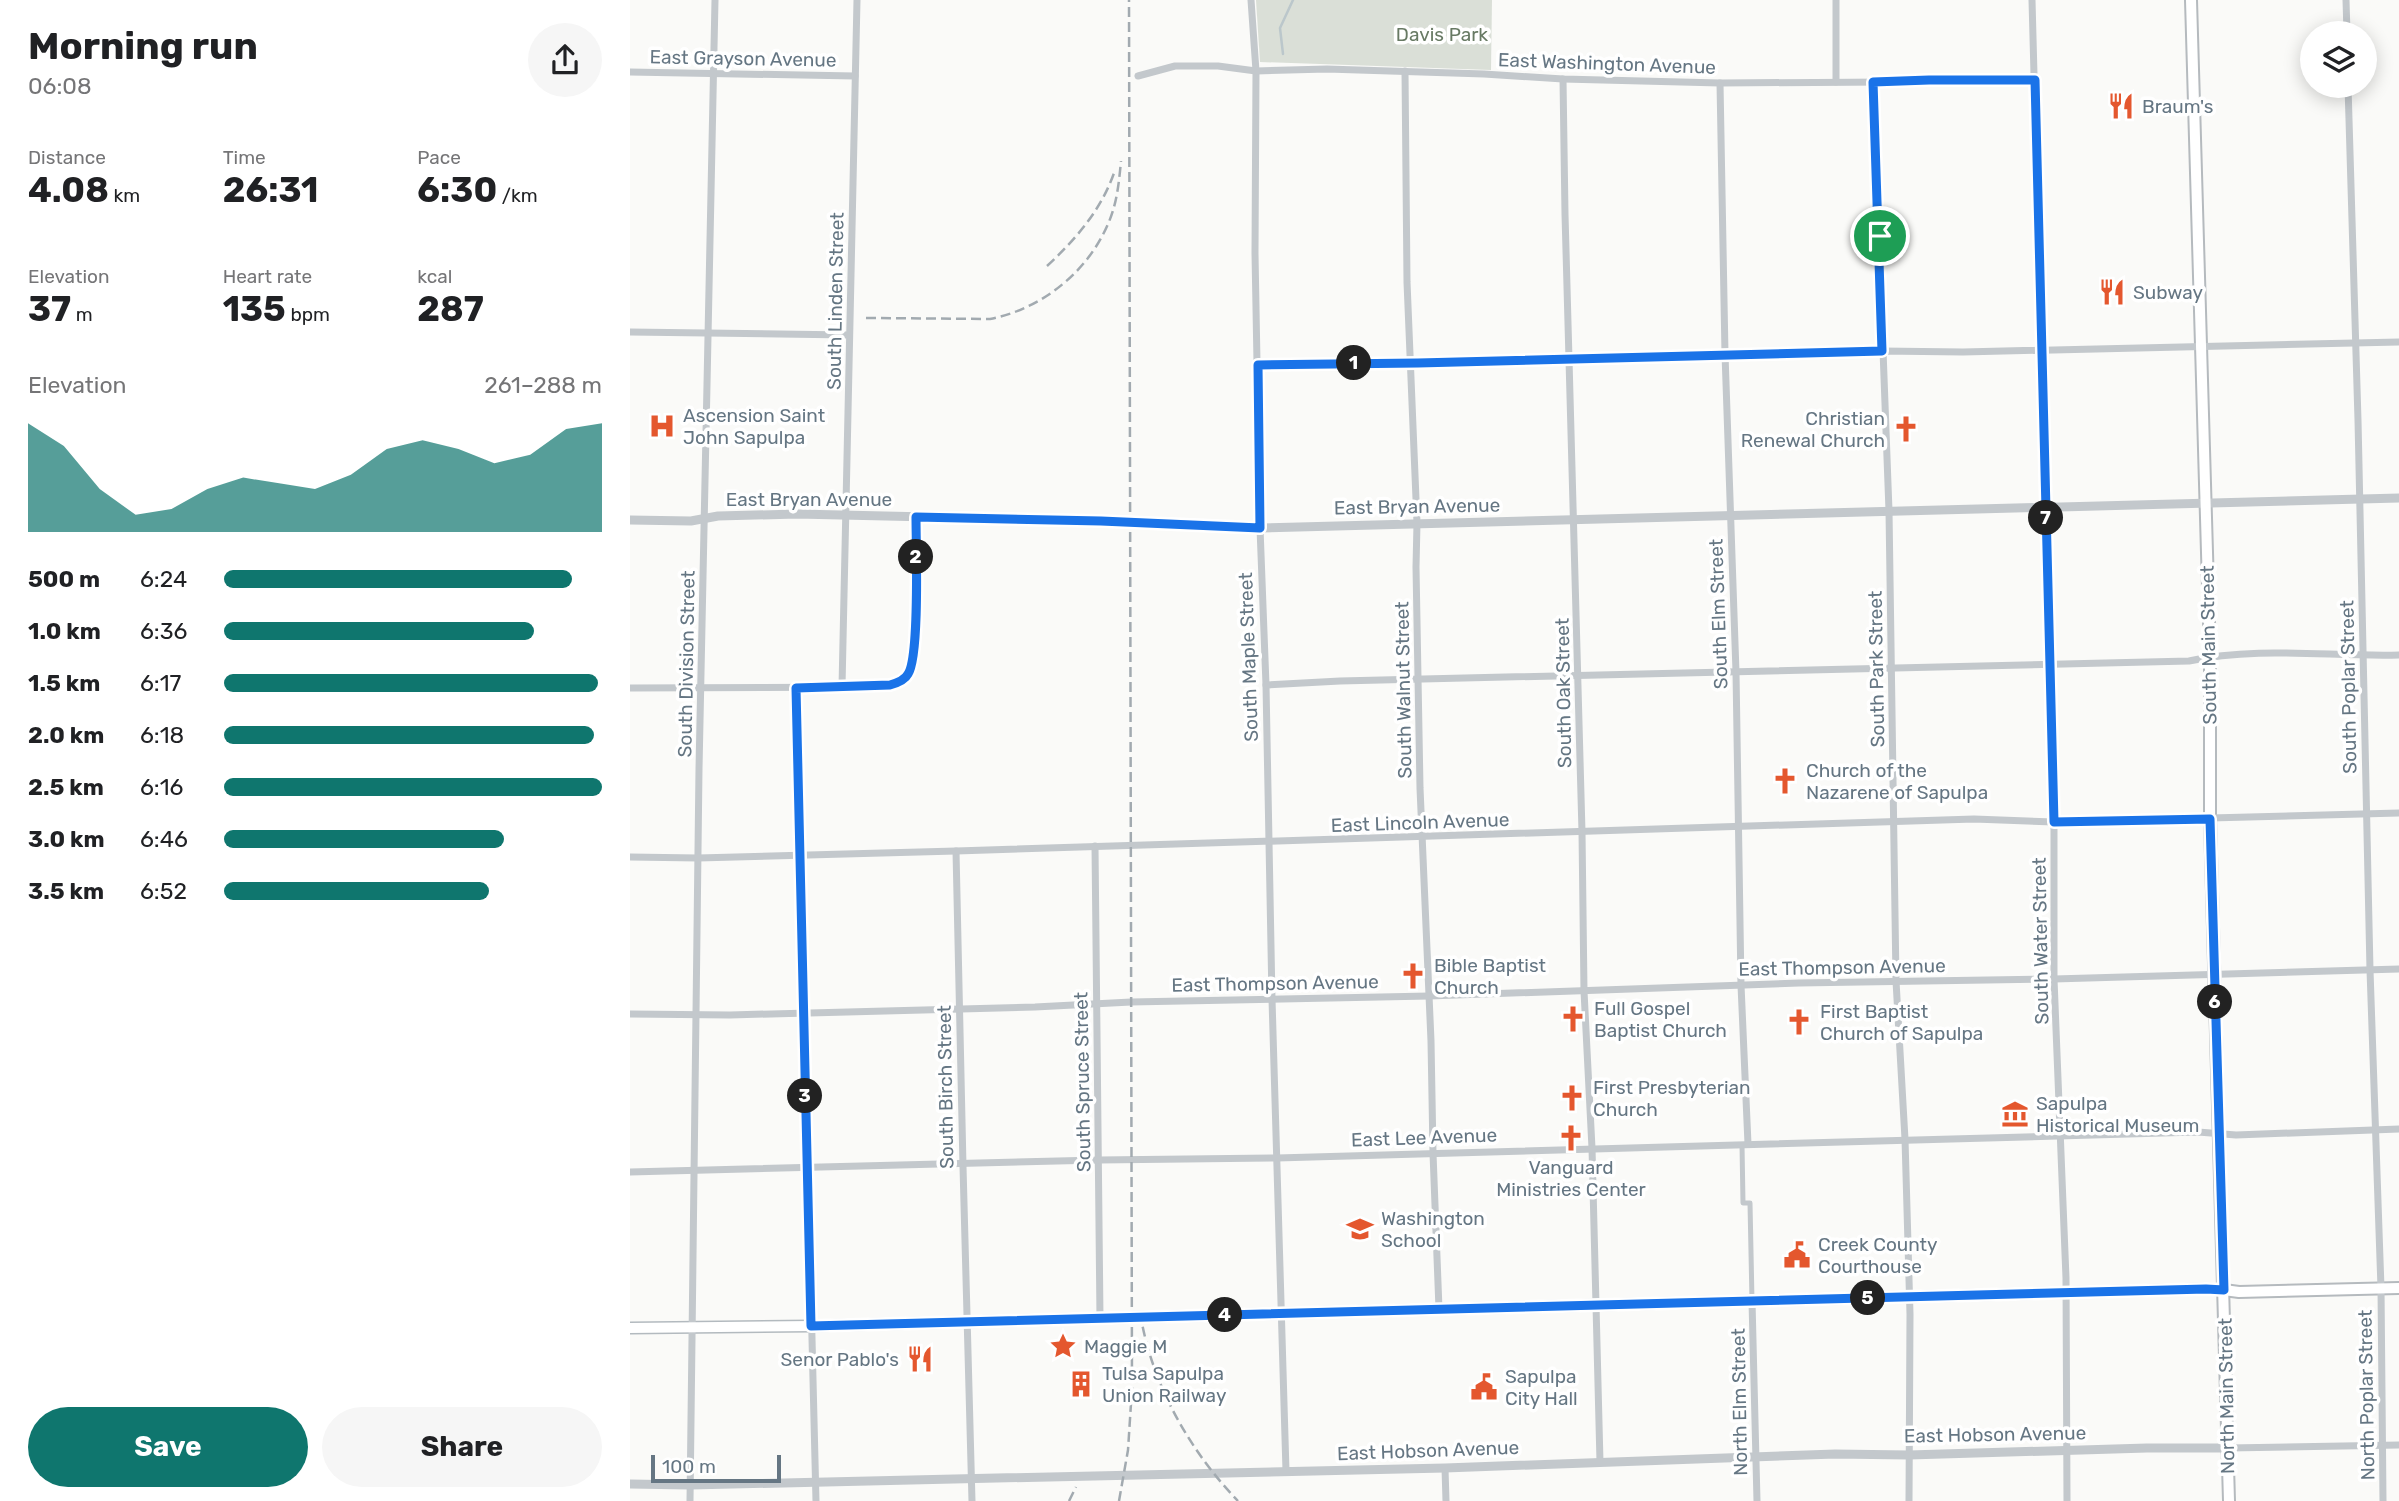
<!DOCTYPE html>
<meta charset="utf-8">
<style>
:root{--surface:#fff;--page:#f6f6f6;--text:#202124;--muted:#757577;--accent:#0f766e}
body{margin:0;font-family:Rubik,sans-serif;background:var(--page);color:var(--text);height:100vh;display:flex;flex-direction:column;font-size:26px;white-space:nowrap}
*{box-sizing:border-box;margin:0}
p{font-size:23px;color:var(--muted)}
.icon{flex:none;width:38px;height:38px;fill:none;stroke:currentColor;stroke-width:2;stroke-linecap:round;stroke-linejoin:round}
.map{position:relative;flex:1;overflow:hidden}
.drawer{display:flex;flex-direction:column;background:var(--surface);width:630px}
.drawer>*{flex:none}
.controls{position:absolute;left:1670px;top:21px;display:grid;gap:14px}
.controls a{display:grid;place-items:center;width:77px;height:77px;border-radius:50%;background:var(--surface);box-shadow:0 4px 18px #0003;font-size:35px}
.scale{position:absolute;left:21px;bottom:18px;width:130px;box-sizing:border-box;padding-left:7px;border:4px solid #657683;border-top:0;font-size:19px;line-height:24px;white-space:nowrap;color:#657683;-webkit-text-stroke:5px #fff;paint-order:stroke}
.pin{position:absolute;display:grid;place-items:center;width:60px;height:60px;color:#fff;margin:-30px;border:4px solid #fff;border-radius:50%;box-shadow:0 2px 7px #0007}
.km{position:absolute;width:35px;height:35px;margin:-18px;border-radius:50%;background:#222;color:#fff;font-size:19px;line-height:35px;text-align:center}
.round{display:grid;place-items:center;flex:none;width:74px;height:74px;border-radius:37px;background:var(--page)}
.head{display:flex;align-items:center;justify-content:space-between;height:119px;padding:0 28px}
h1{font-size:38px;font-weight:700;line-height:52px}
.figures{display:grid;grid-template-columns:repeat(3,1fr);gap:10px;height:119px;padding:7px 28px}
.figures div{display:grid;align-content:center}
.figures b{font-size:35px;font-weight:700}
.figures small{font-size:19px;font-weight:400}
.figures p{font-size:19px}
.chart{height:196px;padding:14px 28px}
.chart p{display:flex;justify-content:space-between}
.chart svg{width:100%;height:126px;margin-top:7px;fill:var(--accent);opacity:.7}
.button{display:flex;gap:14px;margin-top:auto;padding:14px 28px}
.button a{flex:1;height:80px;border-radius:42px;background:var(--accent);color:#fff;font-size:28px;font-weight:700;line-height:80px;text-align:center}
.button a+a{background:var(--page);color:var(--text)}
ul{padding:0 28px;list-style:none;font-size:23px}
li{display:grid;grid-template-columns:112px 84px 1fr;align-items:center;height:52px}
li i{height:18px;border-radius:9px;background:var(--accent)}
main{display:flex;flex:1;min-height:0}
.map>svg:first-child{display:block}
.green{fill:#dadfd7}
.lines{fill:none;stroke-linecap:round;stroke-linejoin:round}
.stream{stroke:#bbc7cb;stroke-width:2.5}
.secondary-casing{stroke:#b3babf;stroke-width:13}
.primary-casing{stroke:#b5babe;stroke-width:14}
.pedestrian{stroke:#c3c8cc;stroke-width:5}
.minor{stroke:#c3c8cc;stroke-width:7}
.tertiary{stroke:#c3c8cc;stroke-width:9}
.secondary{stroke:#fff;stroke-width:10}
.primary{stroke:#fff;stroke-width:10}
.rail{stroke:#a2aab0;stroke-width:2.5;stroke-dasharray:10 5;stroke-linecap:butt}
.route-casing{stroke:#fff;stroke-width:14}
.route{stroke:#1a73e8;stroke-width:9}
.labels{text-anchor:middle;stroke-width:7;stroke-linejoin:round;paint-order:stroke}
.park-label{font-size:19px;fill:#687a64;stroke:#fff}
.street-label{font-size:19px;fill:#657683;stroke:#fff}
.poi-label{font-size:19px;fill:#657683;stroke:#fff;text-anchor:start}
</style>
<main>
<section class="drawer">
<div class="head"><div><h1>Morning run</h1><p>06:08</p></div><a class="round"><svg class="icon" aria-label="share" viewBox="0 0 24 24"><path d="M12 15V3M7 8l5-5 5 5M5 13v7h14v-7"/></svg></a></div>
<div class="figures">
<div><p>Distance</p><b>4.08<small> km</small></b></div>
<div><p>Time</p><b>26:31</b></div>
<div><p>Pace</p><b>6:30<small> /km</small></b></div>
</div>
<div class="figures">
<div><p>Elevation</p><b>37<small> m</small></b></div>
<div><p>Heart rate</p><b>135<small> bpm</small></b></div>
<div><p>kcal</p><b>287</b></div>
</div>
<div class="chart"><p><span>Elevation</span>261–288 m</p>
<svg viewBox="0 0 160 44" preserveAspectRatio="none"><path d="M0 44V6L10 14L20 29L30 38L40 36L50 29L60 25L70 27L80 29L90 24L100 15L110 12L120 15L130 20L140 17L150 8L160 6V44z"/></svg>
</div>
<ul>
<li><b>500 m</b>6:24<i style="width:92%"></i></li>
<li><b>1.0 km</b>6:36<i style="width:82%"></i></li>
<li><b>1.5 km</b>6:17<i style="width:99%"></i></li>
<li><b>2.0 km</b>6:18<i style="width:98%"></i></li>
<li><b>2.5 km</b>6:16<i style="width:100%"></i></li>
<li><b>3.0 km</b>6:46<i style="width:74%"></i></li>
<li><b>3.5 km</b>6:52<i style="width:70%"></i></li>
</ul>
<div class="button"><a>Save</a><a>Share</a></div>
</section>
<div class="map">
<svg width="1769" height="1501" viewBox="0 0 1769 1501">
<rect width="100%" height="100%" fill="#fafaf8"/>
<polygon class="green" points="626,0 862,0 861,70 630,62"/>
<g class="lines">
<polyline class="stream" points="653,54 650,28 663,0"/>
<g class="secondary-casing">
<polyline id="secondary" points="0,1328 182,1326 1573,1289 1594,1290"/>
</g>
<g class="primary-casing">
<g id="primary">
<polyline points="1561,0 1580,656 1580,819 1599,1501"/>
<polyline points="1594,1290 1609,1292 1769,1288"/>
</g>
</g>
<polyline class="pedestrian" points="1112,1145 1113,1203 1120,1203 1122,1301"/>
<g class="minor">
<polyline points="621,0 626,71 625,253 630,528 636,685 642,999 656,1471"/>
<polyline points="1402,0 1424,822 1424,979 1436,1278 1437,1501"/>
<polyline points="1716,0 1717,33"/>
<polyline points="775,71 777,282 787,523 786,567 790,788 801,1041 803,1153 809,1309"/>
<polyline points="0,72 225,76"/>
<polyline points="508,76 545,66 588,66 626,71 697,69 854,74 933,79 1090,83 1405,81"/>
<polyline points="933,79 935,214 952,832 954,991 962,1148 970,1462"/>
<polyline points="1206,82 1206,0"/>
<polyline points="1243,82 1259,511 1266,981 1275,1139 1280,1314 1279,1501"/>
<polyline points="1090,83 1095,354 1106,672 1111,985 1118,1144"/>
<polyline points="1718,86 1728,420 1740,970 1751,1288 1753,1501"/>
<polyline points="0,332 219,335"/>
<polyline points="628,365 788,363 1252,351 1333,352 1769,342"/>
<path d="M636,685l74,-4 849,-20c69,-15 141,-4 210,-6"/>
<polyline points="212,687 227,0"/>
<path d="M0,688l244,-1c12,-1 27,-1 34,-13 12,-18 8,-129 8,-157"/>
<polyline points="166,688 186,1501"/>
<polyline points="465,846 470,1318"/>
<path d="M326,851c4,217 10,433 16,650"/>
<polyline points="0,857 68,858 326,851 1344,819 1424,822 1769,813"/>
<polyline points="0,1014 100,1015 405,1007 501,1002 799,996 1169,983 1424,979 1769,969"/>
<polyline points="0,1172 469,1160 647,1158 1568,1132 1606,1135 1769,1129"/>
<polyline points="1122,1301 1127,1501"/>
<polyline points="1598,1448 1769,1445"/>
<polyline points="815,1468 816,1501"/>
<polyline points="60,1501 69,769 85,0"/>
</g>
<g class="tertiary">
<polyline points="0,520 61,521 88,516 167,514 471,521 630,528 1769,498"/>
<polyline points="0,1484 60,1485 815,1468 1205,1454 1279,1455 1517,1448 1598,1448"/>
</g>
<use href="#secondary" class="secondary"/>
<use href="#primary" class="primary"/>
<g class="rail">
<path d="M417,266c29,-27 54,-56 67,-93"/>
<path d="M236,318l124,1c51,-10 97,-46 118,-95 9,-20 11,-42 13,-63"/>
<path d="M510,1312c11,71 49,138 98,189"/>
<polyline points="439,1501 446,1487"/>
<polyline points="489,1501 498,1450 502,1388 499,0"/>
</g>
</g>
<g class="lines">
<g class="route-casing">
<path id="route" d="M1299,80h106l19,742 156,-3 14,471 -18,-1 -1395,37 -15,-638 94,-3c7,-2 15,-5 18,-11 12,-18 8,-129 8,-157l185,4 159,7 -2,-163 160,-2 464,-12 -9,-269z"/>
</g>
<use href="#route" class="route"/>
</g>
<defs>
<g id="restaurant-bare" transform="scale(2.1)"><path d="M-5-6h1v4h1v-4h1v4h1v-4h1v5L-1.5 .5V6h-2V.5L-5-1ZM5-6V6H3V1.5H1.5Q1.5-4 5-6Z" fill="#e4572e" stroke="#fff" stroke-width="2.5" paint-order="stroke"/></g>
<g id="hospital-bare" transform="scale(2.1)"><path d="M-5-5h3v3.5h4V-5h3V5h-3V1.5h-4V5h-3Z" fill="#e4572e" stroke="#fff" stroke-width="2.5" paint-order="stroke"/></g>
<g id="church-bare" transform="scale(2.1)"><path d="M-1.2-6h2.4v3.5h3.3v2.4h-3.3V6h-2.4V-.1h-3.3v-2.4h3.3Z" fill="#e4572e" stroke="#fff" stroke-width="2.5" paint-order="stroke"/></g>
<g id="museum-bare" transform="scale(2.1)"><path d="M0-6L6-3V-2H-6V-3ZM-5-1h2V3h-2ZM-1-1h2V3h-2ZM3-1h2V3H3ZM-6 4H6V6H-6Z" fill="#e4572e" stroke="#fff" stroke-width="2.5" paint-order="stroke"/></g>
<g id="school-bare" transform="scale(2.1)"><path d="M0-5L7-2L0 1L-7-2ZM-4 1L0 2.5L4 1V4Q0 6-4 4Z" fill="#e4572e" stroke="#fff" stroke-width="2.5" paint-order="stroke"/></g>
<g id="civic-bare" transform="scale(2.1)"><path d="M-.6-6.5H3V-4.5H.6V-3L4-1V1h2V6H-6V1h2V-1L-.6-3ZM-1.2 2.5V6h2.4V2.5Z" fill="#e4572e" stroke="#fff" stroke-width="2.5" paint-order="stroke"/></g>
<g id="sight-bare" transform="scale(2.1)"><path d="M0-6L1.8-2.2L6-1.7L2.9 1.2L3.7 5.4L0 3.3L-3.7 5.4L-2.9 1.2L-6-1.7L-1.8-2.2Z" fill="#e4572e" stroke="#fff" stroke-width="2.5" paint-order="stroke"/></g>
<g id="building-bare" transform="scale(2.1)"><path d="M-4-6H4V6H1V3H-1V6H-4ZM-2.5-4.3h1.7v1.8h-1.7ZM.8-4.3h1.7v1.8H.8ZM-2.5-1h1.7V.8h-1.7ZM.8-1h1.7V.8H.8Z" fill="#e4572e" stroke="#fff" stroke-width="2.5" paint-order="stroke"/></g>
</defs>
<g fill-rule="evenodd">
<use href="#restaurant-bare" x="1491" y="106"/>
<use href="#restaurant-bare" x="1482" y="292"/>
<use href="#hospital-bare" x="32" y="426"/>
<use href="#church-bare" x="1276" y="429"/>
<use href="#church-bare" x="1155" y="781"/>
<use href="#church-bare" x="783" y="976"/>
<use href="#church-bare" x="943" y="1019"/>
<use href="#church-bare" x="1169" y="1022"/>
<use href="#church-bare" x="942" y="1098"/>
<use href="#museum-bare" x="1385" y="1114"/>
<use href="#church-bare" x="941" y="1138"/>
<use href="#school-bare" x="730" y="1229"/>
<use href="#civic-bare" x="1167" y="1255"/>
<use href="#sight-bare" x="433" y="1346"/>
<use href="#restaurant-bare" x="290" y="1359"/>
<use href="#building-bare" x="451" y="1384"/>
<use href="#civic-bare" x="854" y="1387"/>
</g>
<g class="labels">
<g class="park-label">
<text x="812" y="41">Davis Park</text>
</g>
<g class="street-label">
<text transform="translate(113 58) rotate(1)" y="7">East Grayson Avenue</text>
<text transform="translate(977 63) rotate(2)" y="7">East Washington Avenue</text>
<text transform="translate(205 301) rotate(-89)" y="7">South Linden Street</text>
<text x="179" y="506">East Bryan Avenue</text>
<text transform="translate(787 506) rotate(-1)" y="7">East Bryan Avenue</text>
<text transform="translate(1088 614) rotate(-92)" y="7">South Elm Street</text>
<text transform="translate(1578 645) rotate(-91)" y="7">South Main Street</text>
<text transform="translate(618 657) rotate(-92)" y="7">South Maple Street</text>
<text transform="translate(56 664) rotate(-89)" y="7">South Division Street</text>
<text transform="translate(1246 669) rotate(-91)" y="7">South Park Street</text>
<text transform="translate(1718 687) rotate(-91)" y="7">South Poplar Street</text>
<text transform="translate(773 690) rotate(-91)" y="7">South Walnut Street</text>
<text transform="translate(933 693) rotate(-91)" y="7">South Oak Street</text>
<text transform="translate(790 822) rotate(-2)" y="7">East Lincoln Avenue</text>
<text transform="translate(1410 941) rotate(-91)" y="7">South Water Street</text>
<text transform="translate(1212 967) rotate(-1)" y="7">East Thompson Avenue</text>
<text transform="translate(645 983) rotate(-1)" y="7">East Thompson Avenue</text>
<text transform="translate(452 1082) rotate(-91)" y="7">South Spruce Street</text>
<text transform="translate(315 1087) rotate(-91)" y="7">South Birch Street</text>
<text transform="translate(794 1137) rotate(-2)" y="7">East Lee Avenue</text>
<text transform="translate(1736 1395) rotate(-91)" y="7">North Poplar Street</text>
<text transform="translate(1596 1396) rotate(-91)" y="7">North Main Street</text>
<text transform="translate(1109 1402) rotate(-91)" y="7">North Elm Street</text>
<text transform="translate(1365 1434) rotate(-1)" y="7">East Hobson Avenue</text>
<text transform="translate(798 1450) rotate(-2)" y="7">East Hobson Avenue</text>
</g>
<g class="poi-label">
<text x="1512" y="113">Braum's</text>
<text x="1503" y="299">Subway</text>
<text x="53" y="422">Ascension Saint<tspan x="53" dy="22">John Sapulpa</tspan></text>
<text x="1255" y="425" text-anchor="end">Christian<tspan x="1255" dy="22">Renewal Church</tspan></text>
<text x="1176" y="777">Church of the<tspan x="1176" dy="22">Nazarene of Sapulpa</tspan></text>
<text x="804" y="972">Bible Baptist<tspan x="804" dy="22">Church</tspan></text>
<text x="964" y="1015">Full Gospel<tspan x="964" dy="22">Baptist Church</tspan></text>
<text x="1190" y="1018">First Baptist<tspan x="1190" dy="22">Church of Sapulpa</tspan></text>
<text x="963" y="1094">First Presbyterian<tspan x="963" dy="22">Church</tspan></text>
<text x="1406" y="1110">Sapulpa<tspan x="1406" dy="22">Historical Museum</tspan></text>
<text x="941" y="1174" text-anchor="middle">Vanguard<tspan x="941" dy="22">Ministries Center</tspan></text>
<text x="751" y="1225">Washington<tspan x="751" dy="22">School</tspan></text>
<text x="1188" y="1251">Creek County<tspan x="1188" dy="22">Courthouse</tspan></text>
<text x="454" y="1353">Maggie M</text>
<text x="269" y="1366" text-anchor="end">Senor Pablo's</text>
<text x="472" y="1380">Tulsa Sapulpa<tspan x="472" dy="22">Union Railway</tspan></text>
<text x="875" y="1383">Sapulpa<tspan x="875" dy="22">City Hall</tspan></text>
</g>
</g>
</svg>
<div class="controls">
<a><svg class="icon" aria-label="layers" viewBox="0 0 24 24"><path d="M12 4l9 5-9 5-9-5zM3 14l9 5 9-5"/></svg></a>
</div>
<div class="scale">100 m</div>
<div class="pin" style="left:1250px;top:236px;background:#1e9e55"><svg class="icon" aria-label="arrive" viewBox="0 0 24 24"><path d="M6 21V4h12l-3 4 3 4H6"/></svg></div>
<b class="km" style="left:724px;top:363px">1</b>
<b class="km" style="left:286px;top:557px">2</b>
<b class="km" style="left:175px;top:1096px">3</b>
<b class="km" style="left:595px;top:1315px">4</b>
<b class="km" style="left:1238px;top:1298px">5</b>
<b class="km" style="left:1585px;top:1002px">6</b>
<b class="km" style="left:1416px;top:518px">7</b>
</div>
</main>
